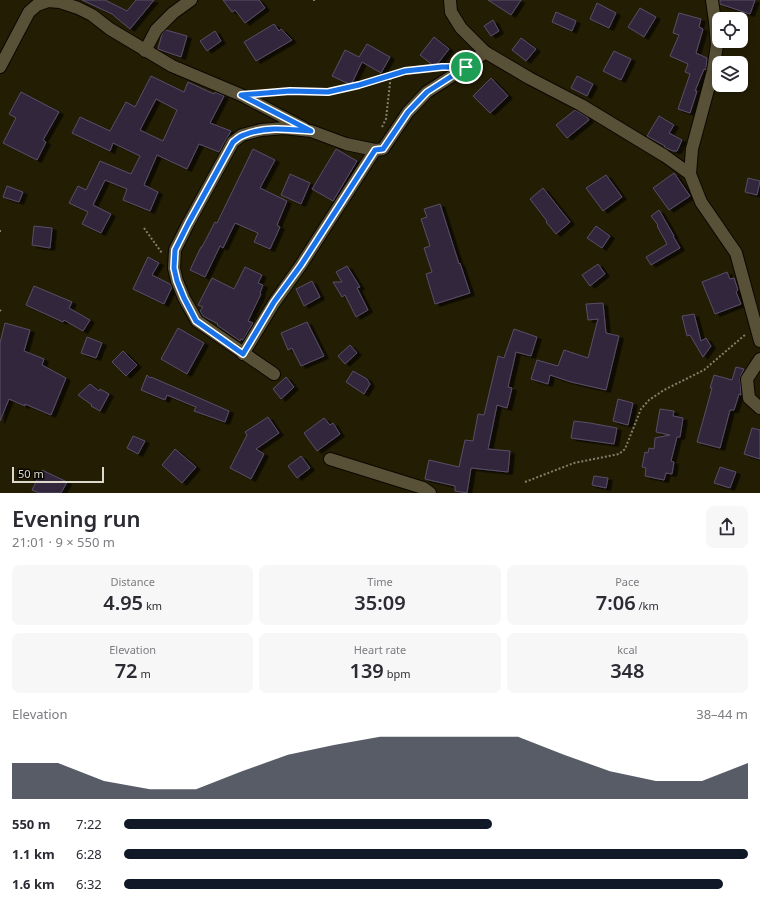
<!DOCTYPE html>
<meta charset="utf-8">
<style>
:root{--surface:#fff;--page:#f7f7f7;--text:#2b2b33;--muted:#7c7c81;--accent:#111827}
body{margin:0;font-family:"Noto Sans",sans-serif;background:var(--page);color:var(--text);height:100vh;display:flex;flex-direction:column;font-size:15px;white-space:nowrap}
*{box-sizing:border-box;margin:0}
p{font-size:13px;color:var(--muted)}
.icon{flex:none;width:22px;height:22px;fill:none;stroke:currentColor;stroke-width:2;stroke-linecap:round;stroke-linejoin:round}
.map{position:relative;height:493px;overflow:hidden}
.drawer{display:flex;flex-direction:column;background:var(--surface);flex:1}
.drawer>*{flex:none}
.tools{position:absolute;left:712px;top:12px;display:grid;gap:8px}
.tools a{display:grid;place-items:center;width:36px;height:36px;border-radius:8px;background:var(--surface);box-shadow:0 2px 6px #0003;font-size:20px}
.scale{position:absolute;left:12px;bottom:10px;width:92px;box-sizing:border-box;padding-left:4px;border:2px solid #dddacb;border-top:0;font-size:11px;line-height:14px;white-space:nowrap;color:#dddacb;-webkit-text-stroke:3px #0a0701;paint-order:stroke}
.pin{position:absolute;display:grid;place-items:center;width:34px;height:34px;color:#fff;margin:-17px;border:2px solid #fff;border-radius:50%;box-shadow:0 1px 4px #0007}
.round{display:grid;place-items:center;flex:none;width:42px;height:42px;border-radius:8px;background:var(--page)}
.overview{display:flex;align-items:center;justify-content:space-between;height:68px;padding:0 12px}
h1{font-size:22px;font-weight:600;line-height:30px}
.stats{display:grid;grid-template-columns:repeat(3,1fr);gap:6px;height:68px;padding:4px 12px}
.stats div{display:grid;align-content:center;border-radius:8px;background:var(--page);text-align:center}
.stats b{font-size:20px;font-weight:600}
.stats small{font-size:11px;font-weight:400}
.stats p{font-size:11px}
.chart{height:112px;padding:8px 12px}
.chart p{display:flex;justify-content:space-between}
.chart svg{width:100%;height:72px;margin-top:4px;fill:var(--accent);opacity:.7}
ul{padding:0 12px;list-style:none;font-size:13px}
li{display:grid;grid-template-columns:64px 48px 1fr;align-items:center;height:30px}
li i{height:10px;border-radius:5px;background:var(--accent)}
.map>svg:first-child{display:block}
.building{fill:#30273c;stroke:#594e67;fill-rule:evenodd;filter:url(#shadow)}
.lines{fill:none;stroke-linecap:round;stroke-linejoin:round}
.minor-casing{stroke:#0c0700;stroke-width:14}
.path{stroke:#847f6c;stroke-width:2;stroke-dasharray:2 2;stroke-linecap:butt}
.minor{stroke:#585137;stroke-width:12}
.route-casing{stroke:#fff;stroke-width:8}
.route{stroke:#1a73e8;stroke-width:5}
</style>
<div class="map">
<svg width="760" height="493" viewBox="0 0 760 493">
<defs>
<filter id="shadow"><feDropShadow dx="4.5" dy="2.5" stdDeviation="0" flood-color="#0009"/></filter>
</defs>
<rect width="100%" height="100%" fill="#231d04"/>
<g class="building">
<polygon points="82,0 105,0 127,11 136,0 154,0 130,29 112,14"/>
<polygon points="223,0 259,0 265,8 245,23 235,10 232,12"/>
<polygon points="488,0 521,0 511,15"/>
<polygon points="720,0 755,0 750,14 720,4"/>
<polygon points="597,3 616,13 609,28 590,19"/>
<polygon points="640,8 656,17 644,37 628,27"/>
<polygon points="556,12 576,21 572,31 552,22"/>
<polygon points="679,13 701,19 699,27 703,29 696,53 707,58 706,70 704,69 695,91 697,91 690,113 678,109 690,74 685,72 688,64 670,56 679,35 673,33"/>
<polygon points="493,20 499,31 491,36 484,26"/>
<polygon points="274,24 279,31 281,29 292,40 256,61 244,42"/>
<polygon points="166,30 187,36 181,57 158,49 162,34"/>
<polygon points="215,31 221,41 207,51 200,41"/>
<polygon points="434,37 449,49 435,67 420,55"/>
<polygon points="521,38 536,49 526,61 512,50"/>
<polygon points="367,44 390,57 381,73 362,62 351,85 332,76 345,50 359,57"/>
<polygon points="614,51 631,59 621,80 603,71"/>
<path d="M151,76l33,16 4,-10 26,12 1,-2 9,4 -14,27 21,8 -12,21 -20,-8 -12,25 -30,-14 -13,30 14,7 -8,19 -27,-11 4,-11 -22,-9 -12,25 18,9 -10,19 -19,-9 6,-12 -19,-9 9,-17 8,4 14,-29 31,13 9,-18 -27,-13 -3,8 -38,-18 8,-16 30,14 16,-29 9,5zM156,99l21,11 -14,31 -23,-11z"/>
<polygon points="577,76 593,84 587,96 571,88"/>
<polygon points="491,78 508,96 490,113 473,96"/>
<polygon points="21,92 59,112 43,140 46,142 37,160 3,143 16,118 9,114"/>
<polygon points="575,110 587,117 589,120 567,138 556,125"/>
<polygon points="659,116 674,125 669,133 682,140 677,151 673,151 664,147 665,146 647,136"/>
<polygon points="253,149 275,160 260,188 287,201 277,225 280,227 270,249 254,242 258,233 235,223 223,248 220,246 205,277 190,270 201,247 202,247 215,222 217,223"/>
<polygon points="336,149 357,161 333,201 312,189"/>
<polygon points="674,173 690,196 669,210 653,188"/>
<polygon points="290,174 310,183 301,204 281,195"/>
<polygon points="606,175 622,197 603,211 586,188"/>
<polygon points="748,178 760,181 757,195 745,192"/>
<polygon points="7,186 23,192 19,202 3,197"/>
<polygon points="543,188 570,222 556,234 546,222 547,221 530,199"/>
<polygon points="440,204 459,264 460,263 470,293 435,304 426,274 432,272 424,248 430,246 421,219 427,217 424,209"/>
<polygon points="659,210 674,236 673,236 680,248 651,265 646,257 667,244 657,226 658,225 651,216"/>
<polygon points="34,226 52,228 50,248 32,245"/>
<polygon points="596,226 610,236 602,248 587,238"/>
<polygon points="148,257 159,263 152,275 170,284 172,287 164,304 133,289"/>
<polygon points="598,264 605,274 590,286 582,275"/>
<polygon points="347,266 360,287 357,288 368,310 356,317 345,295 342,297 333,282 342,282 336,272"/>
<polygon points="245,267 262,275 258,283 263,285 260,293 261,294 248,321 253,323 243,340 241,339 240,341 217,325 218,324 203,316 200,311 203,307 198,305 212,278 234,289"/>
<polygon points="727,272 730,279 734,278 738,290 736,292 741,304 715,314 702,282"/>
<polygon points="312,281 320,297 304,306 296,289"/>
<polygon points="34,286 72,302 69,308 90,320 83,331 64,320 63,322 26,305"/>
<polygon points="603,303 606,333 619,336 606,390 571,382 550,375 548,384 531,379 537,360 558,366 564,350 588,358 598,319 588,320 586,304"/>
<polygon points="694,314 701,341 706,338 711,346 703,357 690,335 687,336 682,316"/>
<polygon points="307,322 324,356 301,366 292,348 288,350 281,333"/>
<polygon points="5,323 30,330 24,351 44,359 42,365 66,378 51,415 25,404 25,406 9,399 0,421 0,343"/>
<polygon points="178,328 204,343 187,374 161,359"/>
<polygon points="514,329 537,337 531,356 516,352 508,387 512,388 507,408 497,405 488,449 510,451 508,472 471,468 467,493 455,491 455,486 425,479 429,460 459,467 465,440 473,441 478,414 484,415 498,356 504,358"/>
<polygon points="87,337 102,343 96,358 81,353"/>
<polygon points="350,345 357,353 345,364 338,356"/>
<polygon points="123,351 137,365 126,376 112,362"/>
<polygon points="736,367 744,369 741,375 740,379 741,395 739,394 734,410 730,410 720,448 697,442 712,388 710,388 714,375 732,380"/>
<polygon points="353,371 367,379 370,384 364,394 346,382"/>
<polygon points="147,375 150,378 151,377 229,411 225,422 194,411 196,407 167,395 165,400 141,390"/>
<polygon points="286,377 294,387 281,399 273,389"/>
<polygon points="90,384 99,391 100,389 109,394 100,411 91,406 92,405 78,395"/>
<polygon points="618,399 633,403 628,425 613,421"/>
<polygon points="660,409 674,411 673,416 683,418 680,437 677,437 671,461 674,462 672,474 666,473 664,480 645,476 646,468 642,467 645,452 648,453 649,448 654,449 655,438 670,435 656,432"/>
<polygon points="268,417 279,433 256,449 264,454 251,479 230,468 247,435 245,432"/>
<polygon points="324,418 330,425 333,423 340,434 317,451 304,433"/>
<polygon points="574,421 590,423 617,428 614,444 571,438"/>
<polygon points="752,428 760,430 760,459 744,454"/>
<polygon points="133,436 145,441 138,454 127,448"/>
<polygon points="175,449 196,467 182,483 162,465"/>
<polygon points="301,456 310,468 297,478 288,466"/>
<polygon points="720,467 736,472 730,488 714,483"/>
<polygon points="42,470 67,482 61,493 39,493 32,490"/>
<polygon points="594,476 608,478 606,488 592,485"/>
</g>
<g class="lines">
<g class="minor-casing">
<g id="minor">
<polyline points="450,0 451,12 461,28 485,52 529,78 581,105 665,156 690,174 701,202 736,253 760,341"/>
<polyline points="145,51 156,30 173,13 191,0"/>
<polyline points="0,67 29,12 37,5 48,1 60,2 78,8 92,15 110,29 172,66 241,95 304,128"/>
<polyline points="690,174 692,149 713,71 717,45 715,22 712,0"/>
<polyline points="243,354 274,303 301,265 375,150"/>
<polyline points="760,359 747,379 749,398 760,408"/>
<polyline points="274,374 197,321 184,298 177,281 174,268 175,250 188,224 233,142 242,135 261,130 284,128 311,131 346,144 375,150 383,149 408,112 427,92 466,67 485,52"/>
<polyline points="330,459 423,488 430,493"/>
</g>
</g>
<g class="path">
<polyline points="314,1 314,0"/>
<polyline points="265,93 290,91 328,92 359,85 405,71 443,67"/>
<polyline points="382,127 386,119 391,74"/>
<polyline points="144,228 162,253"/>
<polyline points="0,231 1,231"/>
<polyline points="0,310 1,311"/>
<polyline points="525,482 574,463 619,454 625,449 641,409 649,400 664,390 704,370 746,334"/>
</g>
<use href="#minor" class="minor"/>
</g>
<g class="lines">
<g class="route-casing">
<path id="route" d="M442,67h24l-39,25 -19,20 -25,37 -8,1 -74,115 -27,37 -31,52 -47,-33 -12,-23 -7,-17 -3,-13 1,-18 13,-26 45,-82c4,-3 7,-6 11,-7 22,-9 44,-6 67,-4l-70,-36 49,-4 38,1 31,-7 46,-14z"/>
</g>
<use href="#route" class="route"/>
</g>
</svg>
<div class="tools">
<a><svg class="icon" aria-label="locate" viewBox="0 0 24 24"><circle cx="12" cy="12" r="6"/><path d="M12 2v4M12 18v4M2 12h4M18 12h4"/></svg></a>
<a><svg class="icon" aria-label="layers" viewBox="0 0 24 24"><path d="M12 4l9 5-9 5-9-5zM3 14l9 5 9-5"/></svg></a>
</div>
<div class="scale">50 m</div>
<div class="pin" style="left:466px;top:67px;background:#1e9e55"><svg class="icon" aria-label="arrive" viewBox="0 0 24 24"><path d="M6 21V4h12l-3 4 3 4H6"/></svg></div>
</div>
<section class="drawer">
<div class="overview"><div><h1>Evening run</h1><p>21:01 · 9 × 550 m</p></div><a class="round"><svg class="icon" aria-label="share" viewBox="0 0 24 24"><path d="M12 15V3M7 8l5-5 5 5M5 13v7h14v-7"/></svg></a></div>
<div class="stats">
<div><p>Distance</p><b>4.95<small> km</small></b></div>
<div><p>Time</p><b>35:09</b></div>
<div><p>Pace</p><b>7:06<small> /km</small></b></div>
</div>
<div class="stats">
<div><p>Elevation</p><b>72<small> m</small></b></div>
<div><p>Heart rate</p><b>139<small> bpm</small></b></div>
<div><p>kcal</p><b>348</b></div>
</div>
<div class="chart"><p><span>Elevation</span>38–44 m</p>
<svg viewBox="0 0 160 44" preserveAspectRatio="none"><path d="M0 44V22L10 22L20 33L30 38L40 38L50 27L60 17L70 11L80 6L90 6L100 6L110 6L120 17L130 27L140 33L150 33L160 22V44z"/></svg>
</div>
<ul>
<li><b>550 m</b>7:22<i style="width:59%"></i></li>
<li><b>1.1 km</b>6:28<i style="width:100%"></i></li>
<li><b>1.6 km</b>6:32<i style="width:96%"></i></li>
</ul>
</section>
